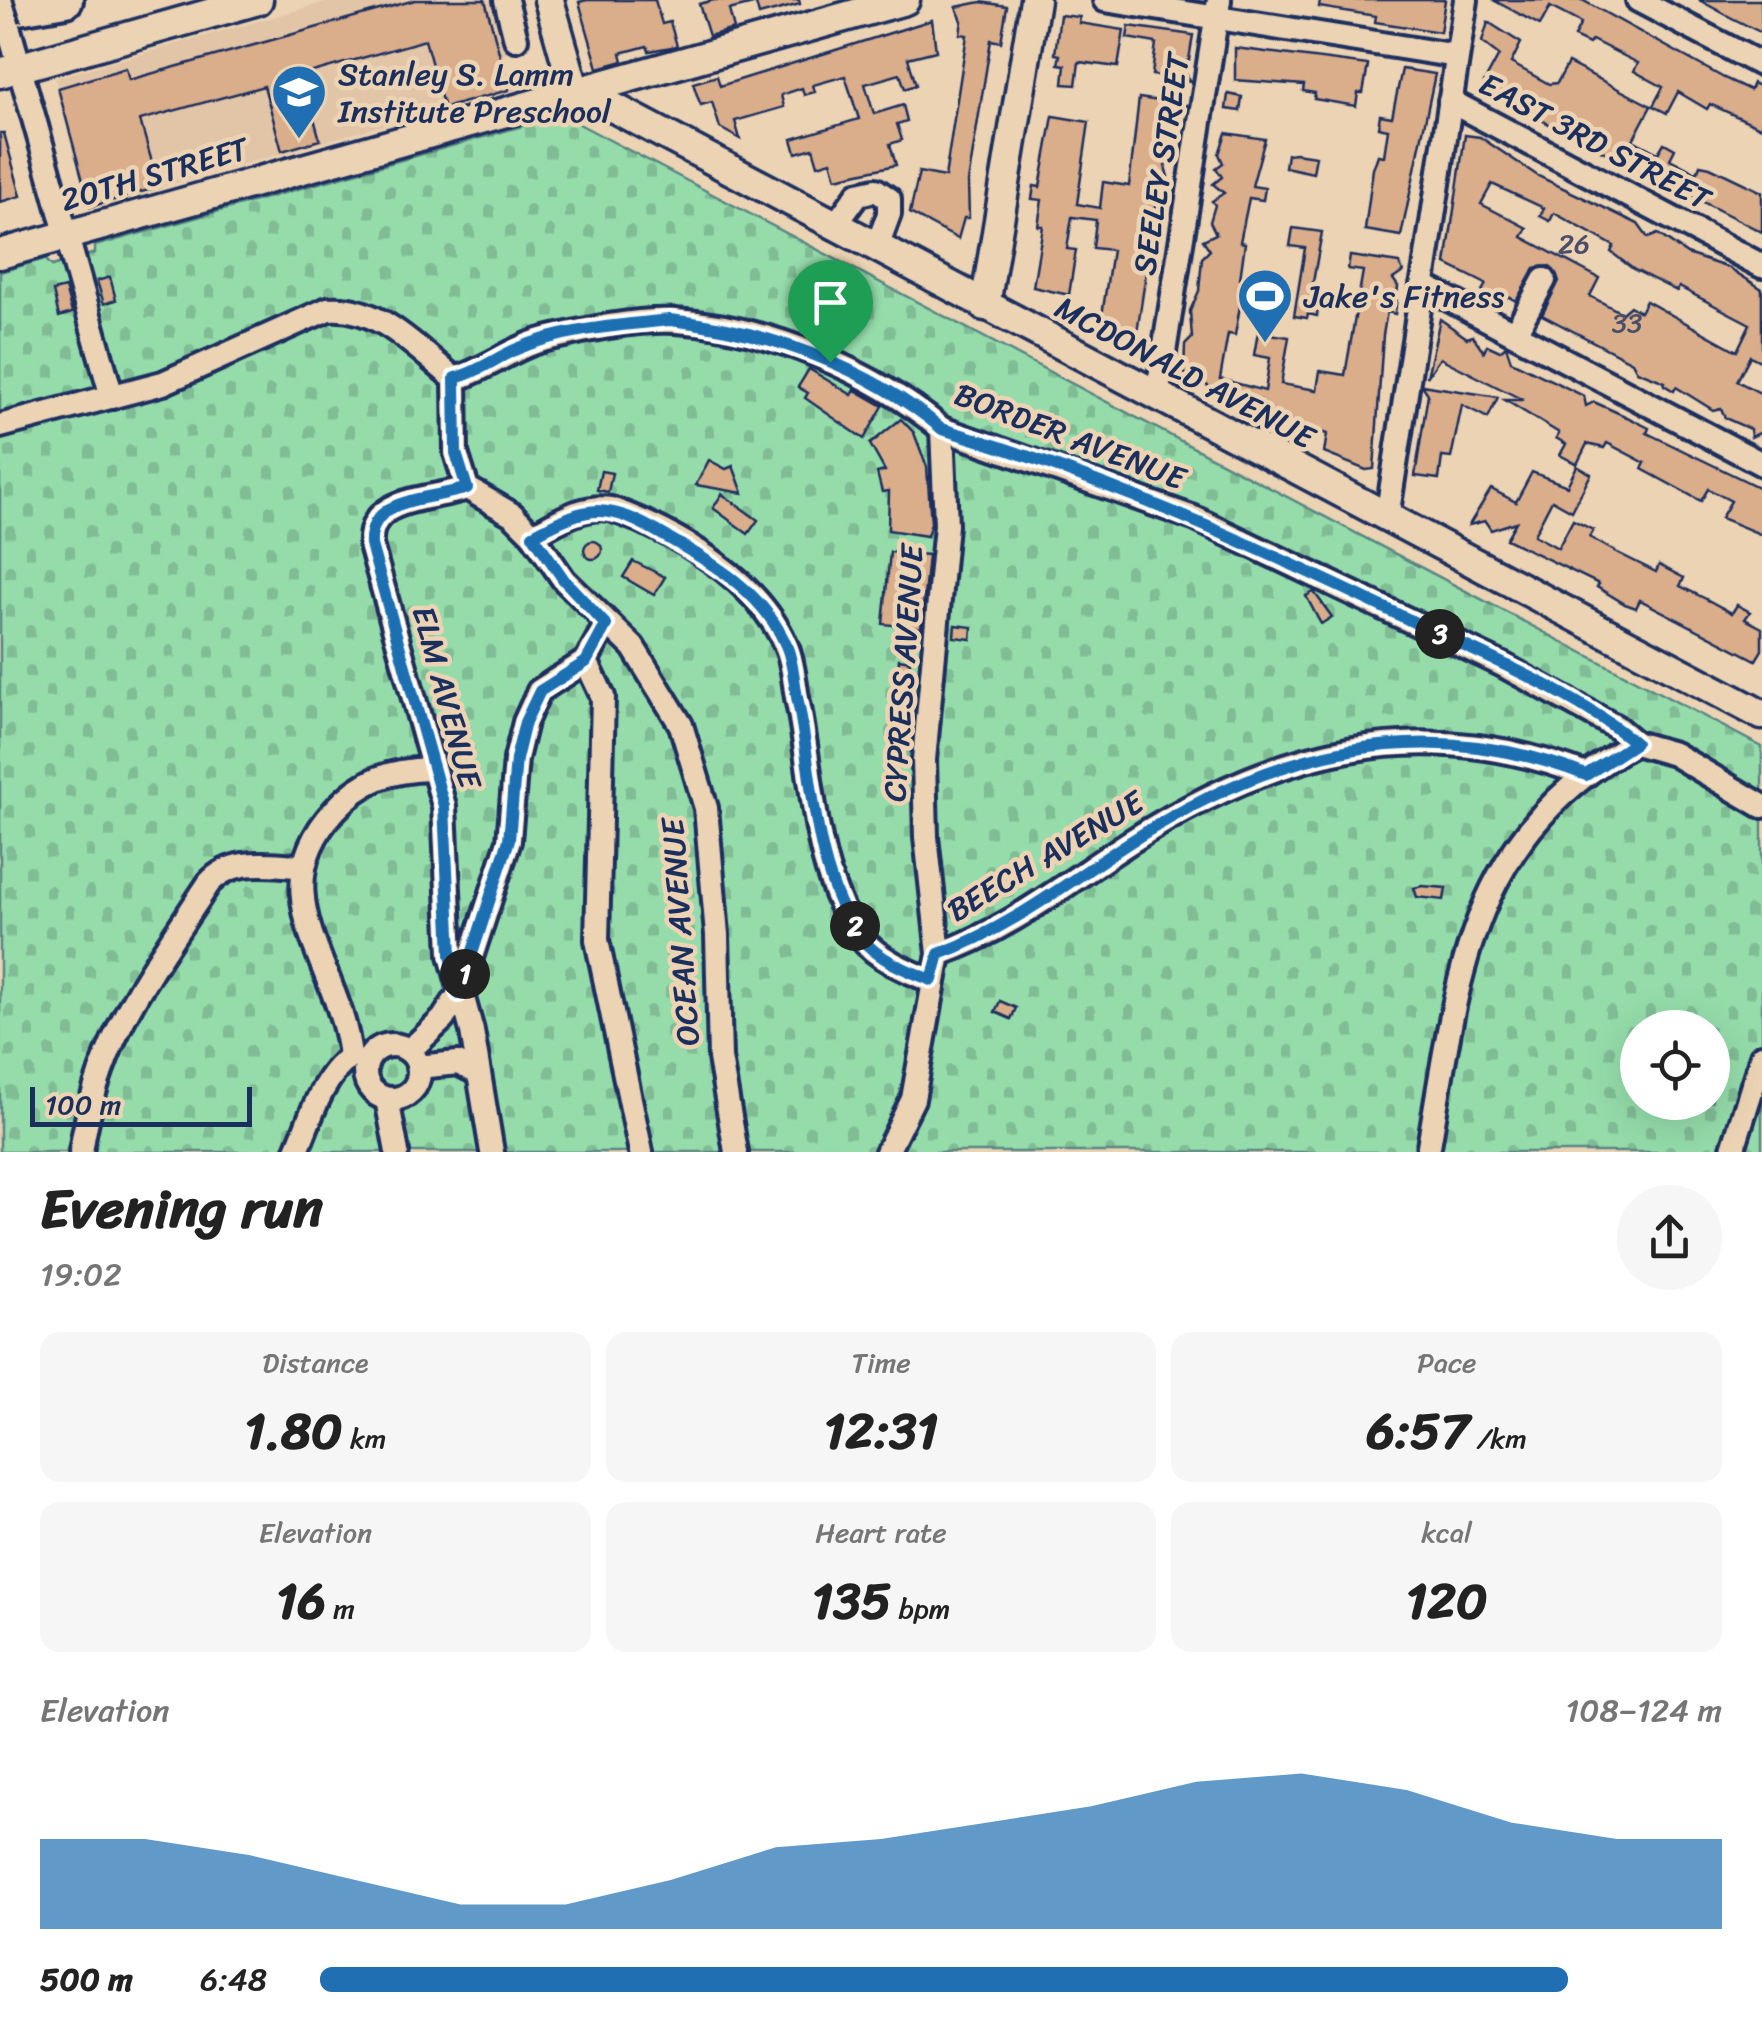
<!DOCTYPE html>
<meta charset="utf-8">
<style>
:root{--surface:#fff;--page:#f6f6f6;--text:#222;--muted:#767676;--accent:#1f6fb2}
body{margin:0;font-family:Sriracha,sans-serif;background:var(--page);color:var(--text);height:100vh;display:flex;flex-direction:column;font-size:38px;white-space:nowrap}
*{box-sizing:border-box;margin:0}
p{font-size:32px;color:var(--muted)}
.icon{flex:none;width:55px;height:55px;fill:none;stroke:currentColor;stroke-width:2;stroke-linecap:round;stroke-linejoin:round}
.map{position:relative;height:1152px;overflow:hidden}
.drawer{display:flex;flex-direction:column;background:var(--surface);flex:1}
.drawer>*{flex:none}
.fabs{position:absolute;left:1620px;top:1010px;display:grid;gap:20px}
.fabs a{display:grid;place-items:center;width:110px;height:110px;border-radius:50%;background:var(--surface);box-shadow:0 10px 40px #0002;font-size:50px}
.scale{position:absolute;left:30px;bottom:25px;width:222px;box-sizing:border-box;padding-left:10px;border:5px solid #1b2f5e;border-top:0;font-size:28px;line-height:35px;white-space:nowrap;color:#1b2f5e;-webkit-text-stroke:8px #ebd3b3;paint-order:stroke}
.pin{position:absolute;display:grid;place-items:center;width:85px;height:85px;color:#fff;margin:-102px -42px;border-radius:50% 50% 50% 0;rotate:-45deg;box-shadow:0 0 10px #0007}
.pin .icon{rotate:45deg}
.km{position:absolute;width:50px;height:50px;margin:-25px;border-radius:50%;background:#222;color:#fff;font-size:28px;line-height:50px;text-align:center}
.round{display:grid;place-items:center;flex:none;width:105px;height:105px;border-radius:52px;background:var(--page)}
.summary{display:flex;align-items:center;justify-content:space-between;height:170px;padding:0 40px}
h1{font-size:55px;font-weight:700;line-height:75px}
.stats{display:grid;grid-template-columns:repeat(3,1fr);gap:15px;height:170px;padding:10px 40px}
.stats div{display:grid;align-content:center;border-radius:20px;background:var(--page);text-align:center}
.stats b{font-size:50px;font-weight:700}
.stats small{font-size:28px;font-weight:400}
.stats p{font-size:28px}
.chart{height:280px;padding:20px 40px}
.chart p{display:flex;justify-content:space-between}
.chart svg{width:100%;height:180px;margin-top:10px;fill:var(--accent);opacity:.7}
ul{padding:0 40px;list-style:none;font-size:32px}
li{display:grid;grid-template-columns:160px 120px 1fr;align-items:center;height:75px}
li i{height:25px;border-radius:12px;background:var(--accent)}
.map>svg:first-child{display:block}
.built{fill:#e2c5a6}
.industrial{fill:url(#industrial-grid)}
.cemetery{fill:url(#cemetery-stones);stroke:#588684;stroke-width:2.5;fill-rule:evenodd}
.building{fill:#daad8b;stroke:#1b2f5e;stroke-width:2.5;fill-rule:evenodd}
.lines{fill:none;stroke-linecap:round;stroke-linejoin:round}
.minor-casing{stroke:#1b2f5e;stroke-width:30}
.major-casing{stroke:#1b2f5e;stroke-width:35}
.highway-casing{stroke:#1b2f5e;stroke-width:40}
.minor{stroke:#ebd3b3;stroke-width:22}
.major{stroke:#ebd3b3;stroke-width:28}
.highway{stroke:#ebd3b3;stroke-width:32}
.minor-bridge-casing{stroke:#1b2f5e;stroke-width:30;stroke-linecap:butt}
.minor-bridge{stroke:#ebd3b3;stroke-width:22}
.route-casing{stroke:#fff;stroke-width:20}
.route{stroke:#1f6fb2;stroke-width:12}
.labels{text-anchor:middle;stroke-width:9;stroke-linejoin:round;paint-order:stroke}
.number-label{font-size:28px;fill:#4b4e69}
.poi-label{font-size:32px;fill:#1b2f5e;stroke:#ebd3b3;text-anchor:start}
.street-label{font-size:32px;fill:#1b2f5e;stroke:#ebd3b3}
</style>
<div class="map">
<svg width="1762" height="1152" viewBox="0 0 1762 1152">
<defs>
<pattern id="industrial-grid" width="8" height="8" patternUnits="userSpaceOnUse" patternTransform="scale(2.5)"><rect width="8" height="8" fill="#e2c5a6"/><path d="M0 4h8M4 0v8" fill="none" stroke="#c1aa91"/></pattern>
<pattern id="cemetery-stones" width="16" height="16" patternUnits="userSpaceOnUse" patternTransform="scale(2.5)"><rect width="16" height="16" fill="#95dcaa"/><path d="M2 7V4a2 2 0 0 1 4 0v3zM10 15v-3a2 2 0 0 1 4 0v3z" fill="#80bd95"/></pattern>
</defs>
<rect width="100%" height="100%" fill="#ebd3b3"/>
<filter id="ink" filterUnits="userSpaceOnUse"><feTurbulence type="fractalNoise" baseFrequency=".01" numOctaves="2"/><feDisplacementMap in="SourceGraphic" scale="20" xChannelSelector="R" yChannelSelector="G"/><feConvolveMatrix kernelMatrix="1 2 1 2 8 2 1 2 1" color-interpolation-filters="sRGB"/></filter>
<g filter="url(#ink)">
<polygon class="built" points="333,0 520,0 532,44 503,55 509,90 90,207 55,78"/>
<polygon class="industrial" points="523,67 525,73 535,73 538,84 512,90 507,72"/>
<path class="cemetery" d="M562,115l1200,632v405h-1762v-880l45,-13 7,7 43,-13v-7zM1638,1028h74v74h-74z"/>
<g class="building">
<polygon points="415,0 485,0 509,90 444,108 425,40 302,75 320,140 282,151 264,86 140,120 159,187 90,207 58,88 126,68 129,80"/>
<polygon points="587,0 655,0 662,24 670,22 677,46 649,51 647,46 621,53 623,61 598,68 579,2"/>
<polygon points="714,0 753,0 753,4 729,10 734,29 709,36 699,4"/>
<polygon points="755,0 799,0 800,4 759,15"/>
<polygon points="1320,0 1445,0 1440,32 1375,22 1376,16 1319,7"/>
<polygon points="1493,0 1582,0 1724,78 1750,90 1753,83 1762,88 1762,128 1710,104 1707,109 1678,92 1667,113 1653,106 1663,87 1634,71 1638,63 1592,40 1589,44 1574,37 1581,23 1550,7 1540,25"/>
<polygon points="1699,0 1761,0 1762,33 1730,17"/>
<polygon points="981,2 1007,6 1001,42 991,40 968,182 969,218 964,218 958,239 910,213 919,172 945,177 967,35 960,34 962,21 956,7"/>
<polygon points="1060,15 1080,17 1079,23 1124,30 1118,67 1079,62 1076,85 1063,84 1065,65 1058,64 1060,55 1055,54"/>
<polygon points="932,20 936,51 908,58 916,85 905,89 900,74 865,84 874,114 903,105 907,121 897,124 902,140 890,144 896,165 836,178 831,161 818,165 813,148 796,153 792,139 859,119 845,76 813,85 815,92 804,95 802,88 781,95 784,107 735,121 740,139 720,128 712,102 701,105 698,98 693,83 717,76 720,86"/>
<polygon points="1488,22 1521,43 1511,63 1549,84 1557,83 1568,63 1651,106 1633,140 1658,153 1664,143 1675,149 1670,159 1697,173 1700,165 1710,167 1762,192 1762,232 1504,101 1507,96 1484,83 1499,55 1482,42"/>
<polygon points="1129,26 1193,35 1189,60 1179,65 1191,81 1152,75 1156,43 1127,38"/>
<polygon points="1235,48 1368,65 1363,93 1358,93 1356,106 1314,99 1315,93 1303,91 1304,85 1235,80"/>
<polygon points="1402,69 1435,74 1401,236 1365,230 1373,169 1378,155 1384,156 1388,129 1378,127 1380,115 1392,117"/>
<polygon points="1228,94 1242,97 1240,111 1226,109"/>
<polygon points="1139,98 1187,105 1165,117 1179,126 1169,133 1177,143 1162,152 1174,160 1165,166 1168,177 1159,182 1167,192 1156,206 1137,333 1101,322 1112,250 1093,248 1096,220 1072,217 1067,249 1076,250 1069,295 1033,287 1043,226 1038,226 1042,200 1032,199 1034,186 1040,187 1053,116 1089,122 1077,204 1100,208 1103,182 1129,186"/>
<polygon points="0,133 4,133 21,196 0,202"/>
<polygon points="1226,133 1265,139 1252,186 1265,188 1263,200 1249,198 1240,242 1245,243 1240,279 1250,280 1248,293 1267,296 1265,310 1240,306 1235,335 1228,334 1220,379 1265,391 1270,358 1254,355 1258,332 1289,337 1281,384 1317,390 1320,371 1345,375 1363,271 1348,269 1350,256 1399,263 1403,272 1393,279 1398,286 1395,314 1387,312 1383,335 1374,469 1366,470 1324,453 1327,434 1283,422 1258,408 1260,400 1225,395 1184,373 1185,345 1192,338 1190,311 1199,291 1202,258 1210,250 1203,240 1216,234 1210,222 1215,205 1212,201 1224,193 1213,184 1222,177 1216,168 1223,163 1219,154"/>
<path d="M1465,135l15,2 58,39 100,48 10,14 10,-4 29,20 42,14 33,21v73l-12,-6 -13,25 25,13v38l-11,5 -1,-8 -25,-11 -4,-10 -8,2 -37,-23 -2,4 -10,-6 1,-3 -28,-11 -5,-9 -90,-47 17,-34 -9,-15 -15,2 -19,33 -9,-5 -3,7 -22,-12 4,-7 -40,-20zM1492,184l52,24 -4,8 10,5 4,-8 60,33 -3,6 22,17 44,22 2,-4 71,37 -13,27 -91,-50 -6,11 -10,-6 -8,7 -32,-17 9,-18 -77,-41 5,-9 -46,-24z"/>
<polygon points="1295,153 1316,156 1313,173 1285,167 1287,154"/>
<polygon points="1293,228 1322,232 1310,299 1319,301 1317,316 1308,314 1307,318 1294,316 1305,248 1290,246"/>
<polygon points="110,277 116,300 104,304 97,281"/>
<polygon points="65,288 72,313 59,317 53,291"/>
<polygon points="1440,319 1467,338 1473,336 1484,352 1487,345 1500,351 1506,346 1511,361 1584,396 1586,406 1594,402 1627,417 1649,428 1647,433 1762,489 1762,535 1721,518 1731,501 1708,489 1701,501 1642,469 1645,463 1607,443 1604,448 1587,444 1577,464 1560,455 1566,444 1556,438 1559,433 1505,400 1523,400 1440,358 1427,377"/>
<polygon points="809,369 852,395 855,390 883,406 864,439 805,398 808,393 798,387"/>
<polygon points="1422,385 1498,397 1488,418 1462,405 1451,458 1442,457 1439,479 1415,476 1428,394"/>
<polygon points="901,419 914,433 927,467 931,523 927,536 888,530 889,491 882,492 877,473 885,471 870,444"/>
<polygon points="709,460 726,469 733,466 743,493 696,485"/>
<polygon points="1577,466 1591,474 1572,511 1552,500 1534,535 1558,548 1573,520 1593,530 1589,537 1616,552 1656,572 1659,565 1684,578 1680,586 1706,599 1732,613 1737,605 1750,612 1745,619 1762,628 1762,650 1756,660 1640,600 1636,608 1625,604 1597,587 1599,584 1506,539 1516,522 1491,530 1485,521 1469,525 1491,489 1516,502 1532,472 1567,486"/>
<polygon points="601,471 612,473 608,492 597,490"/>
<polygon points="722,494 758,520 748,534 713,508"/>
<circle cx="593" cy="550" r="9"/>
<polygon points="890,552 928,555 921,628 883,624"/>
<polygon points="633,561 665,577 654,595 623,577"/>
<polygon points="1314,592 1332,617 1321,624 1306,596"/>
<polygon points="955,625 972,627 971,639 954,637"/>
<polygon points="899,659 910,661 906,698 896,698"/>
<polygon points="1422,886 1446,888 1444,900 1417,897 1414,888"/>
<polygon points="1000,1001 1016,1008 1011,1019 995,1012"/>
</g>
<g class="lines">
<g class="minor-casing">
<g id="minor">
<polyline points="506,0 516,39"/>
<polyline points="1105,0 1457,56"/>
<polyline points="1638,0 1762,65"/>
<polyline points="8,26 112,397"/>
<polyline points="1450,101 1762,266"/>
<polyline points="834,227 858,194 876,190 889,199 889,214 876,249"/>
<polyline points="1422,285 1762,464"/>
<polyline points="1515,333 1544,280"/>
<polyline points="455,379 456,453 467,488 513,515 533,535 564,580 633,647 681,725 706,808 717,935 720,1058 736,1152"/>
<polyline points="1157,397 1219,0"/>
<path d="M0,426l163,-43 165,-74c50,-5 89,40 127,70 33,-10 58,-32 91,-40 39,-9 88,-20 129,-18 92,5 197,50 267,108l252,89 309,147 113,62 19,16 39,11 88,52"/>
<path d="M467,488c-39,13 -99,8 -96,57l73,261 7,149 21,76 20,121"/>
<polyline points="1387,518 1466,0"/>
<path d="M533,535c24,-13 50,-31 78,-26 65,23 147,70 175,137 7,15 8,35 11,52 16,73 15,179 64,240 17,21 46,33 71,43"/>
<polyline points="586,661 603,697 597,940 641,1152"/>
<path d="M939,954c70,-24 129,-72 191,-112 145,-93 291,-131 456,-67"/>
<circle cx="392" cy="1072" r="27"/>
<polyline points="409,1051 443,1019 459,994 509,841 516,759 525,722 539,691 586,661 606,625"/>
<path d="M350,1057c-8,-89 -93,-163 -15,-247 28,-31 56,-40 96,-41"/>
<polyline points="418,1067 458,1063 478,1073"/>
<polyline points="387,1099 397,1152"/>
<path d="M81,1152c17,-114 67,-176 128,-269 25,-27 60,-18 93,-17"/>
<path d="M296,1152c14,-31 25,-75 54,-95"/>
<polyline points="887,1152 913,1099 939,954 926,837 924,760 946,525 942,429"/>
<path d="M1428,1152c30,-171 38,-315 207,-409"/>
<polyline points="1732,1152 1762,1056"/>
</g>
</g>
<g class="major-casing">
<g id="major">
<polyline points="549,0 575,92"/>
<polyline points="0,73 258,0"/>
<polyline points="575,92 603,102 1762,715"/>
<polyline points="0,254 905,0"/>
<polyline points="985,306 1035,0"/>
</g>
</g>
<g class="highway-casing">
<polyline id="highway" points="0,11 66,0"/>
</g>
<use href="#minor" class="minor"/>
<use href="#major" class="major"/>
<use href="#highway" class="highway"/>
<g class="minor-bridge-casing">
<polyline id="minor-bridge" points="0,0 8,26"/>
</g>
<use href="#minor-bridge" class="minor-bridge"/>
</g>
</g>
<g class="lines" filter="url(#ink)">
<g class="route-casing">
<path id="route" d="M670,320c95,10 199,47 272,109 167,49 323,121 480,197 71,34 152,66 213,117l-49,32c-164,-64 -312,-25 -456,67 -62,40 -121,87 -191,112l-7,26c-25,-9 -54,-21 -71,-42 -49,-62 -48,-167 -64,-241 -3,-16 -4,-36 -11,-52 -23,-53 -73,-82 -121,-109 -57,-33 -74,-33 -132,-1l31,45 42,45 -20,37 -46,29 -15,31 -9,37 -7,81 -50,154 -8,-39 -7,-149 -73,-261c-3,-49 57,-44 96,-57l-11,-35 -1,-75c24,-6 40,-20 62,-29 46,-20 104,-24 153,-29z"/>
</g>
<use href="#route" class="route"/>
</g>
<defs>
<g id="school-pin" transform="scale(2.875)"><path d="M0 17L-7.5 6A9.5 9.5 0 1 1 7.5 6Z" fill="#1f6fb2" stroke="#ebd3b3"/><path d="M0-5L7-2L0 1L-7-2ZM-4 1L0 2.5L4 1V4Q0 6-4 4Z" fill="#fff"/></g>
<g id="stadium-pin" transform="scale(2.875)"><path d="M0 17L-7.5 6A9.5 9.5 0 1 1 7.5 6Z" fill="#1f6fb2" stroke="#ebd3b3"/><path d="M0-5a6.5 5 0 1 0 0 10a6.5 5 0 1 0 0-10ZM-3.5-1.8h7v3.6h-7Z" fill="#fff"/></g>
</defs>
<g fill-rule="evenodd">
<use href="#school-pin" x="299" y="92"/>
<use href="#stadium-pin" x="1265" y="296"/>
</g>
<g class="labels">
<g class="number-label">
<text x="1574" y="253">26</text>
<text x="1627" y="332">33</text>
</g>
<g class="poi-label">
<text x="338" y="85">Stanley S. Lamm<tspan x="338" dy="37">Institute Preschool</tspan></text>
<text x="1304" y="307">Jake's Fitness</text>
</g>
<g class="street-label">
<text transform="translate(1595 141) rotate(28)" y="11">EAST 3RD STREET</text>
<text transform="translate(1161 164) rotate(-81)" y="11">SEELEY STREET</text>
<text transform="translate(154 174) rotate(-16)" y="11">20TH STREET</text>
<text transform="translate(1185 372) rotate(28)" y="11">MCDONALD AVENUE</text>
<text transform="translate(1070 436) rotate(21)" y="11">BORDER AVENUE</text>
<text transform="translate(903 673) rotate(-86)" y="11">CYPRESS AVENUE</text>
<text transform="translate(447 697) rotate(75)" y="11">ELM AVENUE</text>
<text transform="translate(1045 856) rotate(-31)" y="11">BEECH AVENUE</text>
<text transform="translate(680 932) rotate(-94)" y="11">OCEAN AVENUE</text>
</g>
</g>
</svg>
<div class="fabs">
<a><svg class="icon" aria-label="locate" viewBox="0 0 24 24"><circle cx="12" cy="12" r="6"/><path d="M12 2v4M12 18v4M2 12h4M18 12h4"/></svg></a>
</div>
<div class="scale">100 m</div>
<div class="pin" style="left:830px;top:362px;background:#1e9e55"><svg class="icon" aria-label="arrive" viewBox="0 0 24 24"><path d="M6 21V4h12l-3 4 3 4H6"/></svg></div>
<b class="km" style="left:465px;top:974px">1</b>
<b class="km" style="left:855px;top:926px">2</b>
<b class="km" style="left:1440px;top:634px">3</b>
</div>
<section class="drawer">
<div class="summary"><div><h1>Evening run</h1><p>19:02</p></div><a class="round"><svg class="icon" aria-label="share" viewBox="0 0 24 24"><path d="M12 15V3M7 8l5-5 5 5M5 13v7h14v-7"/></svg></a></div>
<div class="stats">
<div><p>Distance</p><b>1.80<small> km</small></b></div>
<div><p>Time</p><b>12:31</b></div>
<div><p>Pace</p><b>6:57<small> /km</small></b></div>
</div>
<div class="stats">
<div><p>Elevation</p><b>16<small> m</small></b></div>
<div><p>Heart rate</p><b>135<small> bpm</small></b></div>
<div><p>kcal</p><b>120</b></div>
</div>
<div class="chart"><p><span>Elevation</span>108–124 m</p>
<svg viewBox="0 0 160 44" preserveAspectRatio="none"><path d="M0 44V22L10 22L20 26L30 32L40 38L50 38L60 32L70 24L80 22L90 18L100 14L110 8L120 6L130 10L140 18L150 22L160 22V44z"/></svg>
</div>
<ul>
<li><b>500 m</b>6:48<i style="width:89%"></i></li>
</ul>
</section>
